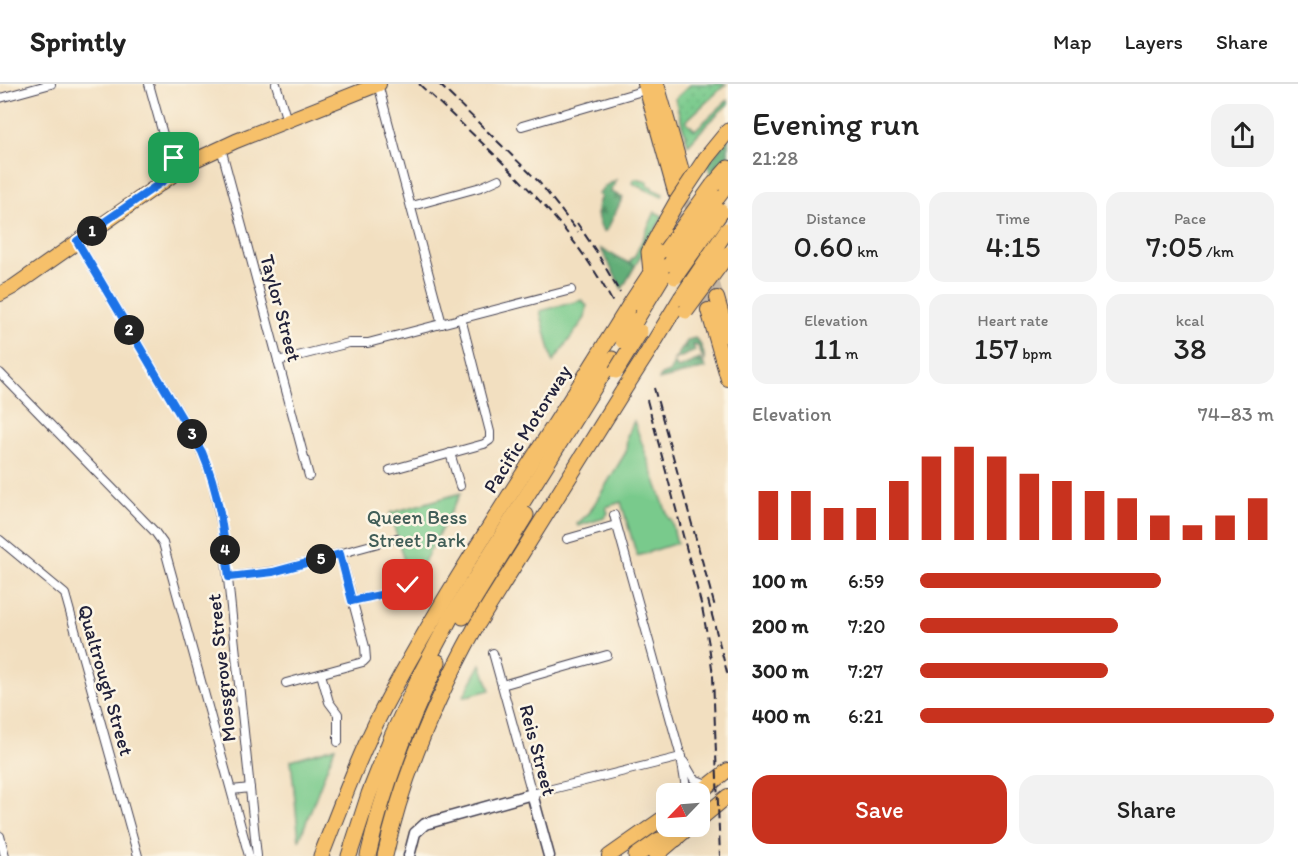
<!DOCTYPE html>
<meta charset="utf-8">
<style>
:root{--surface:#fff;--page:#f2f2f2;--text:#222;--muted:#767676;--line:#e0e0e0;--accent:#c8321e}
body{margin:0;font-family:Itim,sans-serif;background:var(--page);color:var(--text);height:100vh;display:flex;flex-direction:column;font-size:22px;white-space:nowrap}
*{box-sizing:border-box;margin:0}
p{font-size:20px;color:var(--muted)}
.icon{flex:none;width:33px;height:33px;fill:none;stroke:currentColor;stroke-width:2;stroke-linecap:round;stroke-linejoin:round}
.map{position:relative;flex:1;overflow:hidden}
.side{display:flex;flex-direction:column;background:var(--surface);width:570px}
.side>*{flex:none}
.needle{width:39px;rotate:245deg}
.buttons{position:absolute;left:656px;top:699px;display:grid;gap:12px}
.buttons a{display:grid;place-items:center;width:54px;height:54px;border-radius:12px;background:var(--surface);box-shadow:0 6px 24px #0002;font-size:30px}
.pin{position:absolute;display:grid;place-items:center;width:51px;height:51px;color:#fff;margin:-26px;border-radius:12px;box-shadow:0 3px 9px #0006}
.km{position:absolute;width:30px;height:30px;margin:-15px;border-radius:50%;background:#222;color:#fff;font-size:16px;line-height:30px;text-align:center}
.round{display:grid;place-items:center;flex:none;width:63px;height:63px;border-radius:18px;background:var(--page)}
.summary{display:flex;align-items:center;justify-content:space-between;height:102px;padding:0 24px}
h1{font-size:33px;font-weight:600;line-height:45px}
.figures{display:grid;grid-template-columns:repeat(3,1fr);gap:9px;height:102px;padding:6px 24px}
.figures div{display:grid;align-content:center;border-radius:15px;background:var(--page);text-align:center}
.figures b{font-size:30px;font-weight:600}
.figures small{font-size:16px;font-weight:400}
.figures p{font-size:16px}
.chart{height:168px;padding:12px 24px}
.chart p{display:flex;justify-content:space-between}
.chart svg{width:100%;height:108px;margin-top:6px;stroke:var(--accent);stroke-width:6}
.button{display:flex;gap:12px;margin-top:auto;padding:12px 24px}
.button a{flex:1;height:69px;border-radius:18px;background:var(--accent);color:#fff;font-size:24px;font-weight:600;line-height:69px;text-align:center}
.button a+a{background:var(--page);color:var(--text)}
ul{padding:0 24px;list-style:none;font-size:20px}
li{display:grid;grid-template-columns:96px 72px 1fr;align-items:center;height:45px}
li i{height:15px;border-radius:8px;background:var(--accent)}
header{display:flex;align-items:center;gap:36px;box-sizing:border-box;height:84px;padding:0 30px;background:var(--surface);border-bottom:2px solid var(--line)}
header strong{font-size:28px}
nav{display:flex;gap:33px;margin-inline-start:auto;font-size:21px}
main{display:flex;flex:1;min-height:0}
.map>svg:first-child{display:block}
.grass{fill:url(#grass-dots);stroke:#4e7664;stroke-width:1.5}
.forest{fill:url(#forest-firs);stroke:#42685a;stroke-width:1.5}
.park{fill:#79ca8c;stroke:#4e7664;stroke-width:1.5}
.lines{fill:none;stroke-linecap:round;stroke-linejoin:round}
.trunk-tunnel{stroke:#c8b9a5;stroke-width:14;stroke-dasharray:14 7;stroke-linecap:butt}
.minor-casing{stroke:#413e4f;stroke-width:10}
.tertiary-casing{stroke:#413e4f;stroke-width:13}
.primary-casing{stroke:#413e4f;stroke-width:16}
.trunk-casing{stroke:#413e4f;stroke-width:16}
.motorway-casing{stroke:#413e4f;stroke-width:17}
.minor{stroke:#fff;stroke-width:8}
.tertiary{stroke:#fff;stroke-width:10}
.primary{stroke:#f6c06b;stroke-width:14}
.trunk{stroke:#f6c06b;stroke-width:14}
.motorway{stroke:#f6c06b;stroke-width:15}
.rail{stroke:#22223b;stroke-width:2;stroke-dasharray:9 4.5;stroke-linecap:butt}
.motorway-bridge-casing{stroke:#413e4f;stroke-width:17;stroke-linecap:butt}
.motorway-bridge{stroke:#f6c06b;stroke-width:15}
.route-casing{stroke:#fff;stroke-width:12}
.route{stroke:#1a73e8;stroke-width:8}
.labels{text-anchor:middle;stroke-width:5;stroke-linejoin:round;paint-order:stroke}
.street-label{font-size:20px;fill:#22223b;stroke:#fcf5e5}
.park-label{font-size:20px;fill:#405d57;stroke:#fcf5e5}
</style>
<header>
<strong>Sprintly</strong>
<nav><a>Map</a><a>Layers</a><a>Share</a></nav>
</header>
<main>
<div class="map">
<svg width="728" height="772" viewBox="0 0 728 772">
<defs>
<pattern id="grass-dots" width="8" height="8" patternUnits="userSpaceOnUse" patternTransform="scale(1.5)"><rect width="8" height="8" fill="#79ca8c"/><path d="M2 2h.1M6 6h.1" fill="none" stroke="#68ad7a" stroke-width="1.8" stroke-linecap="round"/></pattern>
<pattern id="forest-firs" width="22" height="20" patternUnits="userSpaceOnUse" patternTransform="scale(1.5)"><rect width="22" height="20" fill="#62ae78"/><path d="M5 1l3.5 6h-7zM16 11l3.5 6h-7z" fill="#508d64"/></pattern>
</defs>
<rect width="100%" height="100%" fill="#fcf5e5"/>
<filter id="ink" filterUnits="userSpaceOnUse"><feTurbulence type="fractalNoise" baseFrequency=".0167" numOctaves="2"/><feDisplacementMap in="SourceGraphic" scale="12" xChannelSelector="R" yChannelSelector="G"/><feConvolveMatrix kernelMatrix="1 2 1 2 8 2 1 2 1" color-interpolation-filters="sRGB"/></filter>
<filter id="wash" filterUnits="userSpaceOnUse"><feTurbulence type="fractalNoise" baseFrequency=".008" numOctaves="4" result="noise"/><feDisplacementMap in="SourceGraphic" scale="24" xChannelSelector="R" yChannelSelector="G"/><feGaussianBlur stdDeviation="1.35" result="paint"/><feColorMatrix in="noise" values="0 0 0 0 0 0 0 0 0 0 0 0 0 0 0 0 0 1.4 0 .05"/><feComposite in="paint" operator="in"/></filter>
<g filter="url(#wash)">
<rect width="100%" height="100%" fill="#f2dfc0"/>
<g class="grass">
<polygon points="691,0 726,0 686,37 695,46 728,16 728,20 711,36 688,61 675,15"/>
<polygon points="635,95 648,98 647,101 652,103 652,105 663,110 662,113 636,101 633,99"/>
<polygon points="655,128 663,132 635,182 629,180 632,174 634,174"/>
</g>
<g class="forest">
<polygon points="728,54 728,72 713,89 710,89 707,80"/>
<path d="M616,96l-5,12 12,5 -16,33 -4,2c-6,-13 -9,-23 -2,-35l-3,-3 7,-8z"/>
<polygon points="601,165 635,182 622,205"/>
<path d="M695,254c6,4 10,16 9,23l-6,-15 -5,-1 2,6 -21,9 14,-20z"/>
<polygon points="700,275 706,284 659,296 661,291 669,288 674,279 678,284"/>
</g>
<g class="park">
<polygon points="582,216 587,222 585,234 553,278 540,227"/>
<polygon points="634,337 669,435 671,435 677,459 637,472 621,418 606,423 608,429 604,434 578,442 577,440 589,429 626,368 627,352"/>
<polygon points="461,409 417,491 409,494 390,429"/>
<polygon points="481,580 490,606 463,613"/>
<polygon points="335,663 299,757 291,676"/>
</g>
</g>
<g filter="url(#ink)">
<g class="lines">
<g class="trunk-tunnel">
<polyline points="684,96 717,214"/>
<polyline points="676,109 708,226"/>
</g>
<g class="minor-casing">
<g id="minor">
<polyline points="149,0 166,61 182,84"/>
<polyline points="276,0 287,37"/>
<polyline points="378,0 442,240"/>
<polyline points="0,14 51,0"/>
<polyline points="522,42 649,5"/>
<polyline points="221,64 309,392"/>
<polyline points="412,122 481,103 499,95"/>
<polyline points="77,157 200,364 212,394 223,447 257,772"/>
<polyline points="278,277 349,259 368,259 571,206"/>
<polyline points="0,289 155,448 163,459 249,772"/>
<polyline points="450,369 460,402"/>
<polyline points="390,386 484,360 490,356 490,348 461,234"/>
<polyline points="614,431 681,673 687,710"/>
<polyline points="567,455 616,441"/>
<polyline points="0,456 65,510 138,772"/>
<polyline points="229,493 276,487 397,454"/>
<path d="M352,517c15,-4 46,-8 55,-16"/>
<polyline points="493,569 532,710 681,673"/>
<polyline points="321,590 329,618 338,630 338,658"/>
<polyline points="286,599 363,578 366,575 365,563 340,470"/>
<polyline points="502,601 607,571"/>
<polyline points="684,678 694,695 709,701"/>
<polyline points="232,706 250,704"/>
<polyline points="0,752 5,772"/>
</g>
</g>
<g class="tertiary-casing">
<polyline id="tertiary" points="409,772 415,749 425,740 532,710 549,772"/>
</g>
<g class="primary-casing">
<polyline id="primary" points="0,210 13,203 193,77 236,57 379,0"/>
</g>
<g class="trunk-casing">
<g id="trunk">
<polyline points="645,0 675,108"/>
<polyline points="657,0 684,94"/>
<polyline points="717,214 728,252"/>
<polyline points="708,226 728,295"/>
<polyline points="698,710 728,686"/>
<polyline points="699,736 728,712"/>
<polyline points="609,772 666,732"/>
<polyline points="656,772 691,742"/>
</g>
</g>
<g class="motorway-casing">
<g id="motorway">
<polyline points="706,74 728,47"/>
<polyline points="713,101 728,84"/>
<polyline points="717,114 728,100"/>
<polyline points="651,188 649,168 659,149"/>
<polyline points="629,222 666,166"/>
<polyline points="636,236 670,180"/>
<polyline points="648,268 681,214"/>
<polyline points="463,533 526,431"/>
<path d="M321,772c20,-51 39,-103 64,-151 66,-125 147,-242 221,-362"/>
<polyline points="349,772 369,710 392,652 420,591 451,533 612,275"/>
<path d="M368,772c15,-67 40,-133 70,-194"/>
<path d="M385,772c17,-80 51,-157 90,-228l148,-237"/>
<polyline points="636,772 659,756 676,755"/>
</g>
</g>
<use href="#minor" class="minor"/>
<use href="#tertiary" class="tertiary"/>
<use href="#primary" class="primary"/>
<use href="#trunk" class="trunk"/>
<use href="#motorway" class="motorway"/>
<g class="rail">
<path d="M419,0c71,67 149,132 194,219"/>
<polyline points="439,0 539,98 578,148"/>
<polyline points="577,139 596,167 620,209"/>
<polyline points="654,304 715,523"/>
<polyline points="647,316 702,523 709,561 713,592 720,772"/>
<polyline points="708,516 728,592"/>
</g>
<g class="motorway-bridge-casing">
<g id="motorway-bridge">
<polyline points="659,149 676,119 706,74"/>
<polyline points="666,166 713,101"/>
<polyline points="670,180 717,114"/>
<polyline points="675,193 721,128"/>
<polyline points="681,214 727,146"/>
<polyline points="686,227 728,170"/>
<polyline points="623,257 636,236"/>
<polyline points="606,259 629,222"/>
<polyline points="616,287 640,248"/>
<polyline points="623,307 648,268"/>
</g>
</g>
<use href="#motorway-bridge" class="motorway-bridge"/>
</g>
</g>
<g class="lines" filter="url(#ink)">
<g class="route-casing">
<path id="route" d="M174,74l8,10 -105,73 125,211c17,39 22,83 27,125l44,-5 67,-18 12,47c15,-4 46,-8 56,-16"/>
</g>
<use href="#route" class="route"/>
</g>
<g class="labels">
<g class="street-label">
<text transform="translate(281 224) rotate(75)" y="7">Taylor Street</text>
<text transform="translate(527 345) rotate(-58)" y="7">Pacific Motorway</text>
<text transform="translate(221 584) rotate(-96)" y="7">Mossgrove Street</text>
<text transform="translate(106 596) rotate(74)" y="7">Qualtrough Street</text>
<text transform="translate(538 666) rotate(75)" y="7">Reis Street</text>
</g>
<g class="park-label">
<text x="417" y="440">Queen Bess<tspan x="417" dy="23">Street Park</tspan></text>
</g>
</g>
</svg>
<div class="buttons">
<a><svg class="needle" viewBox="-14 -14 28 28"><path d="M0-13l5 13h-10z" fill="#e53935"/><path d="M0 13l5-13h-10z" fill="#767676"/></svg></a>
</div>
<div class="pin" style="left:174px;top:74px;background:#1e9e55"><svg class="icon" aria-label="arrive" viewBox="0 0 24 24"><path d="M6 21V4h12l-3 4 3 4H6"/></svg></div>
<div class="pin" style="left:408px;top:501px;background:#d93025"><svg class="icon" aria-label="check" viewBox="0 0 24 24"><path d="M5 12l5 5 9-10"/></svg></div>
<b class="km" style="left:92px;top:147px">1</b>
<b class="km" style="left:129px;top:246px">2</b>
<b class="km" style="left:192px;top:350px">3</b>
<b class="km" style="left:225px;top:466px">4</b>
<b class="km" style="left:321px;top:475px">5</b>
</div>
<section class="side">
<div class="summary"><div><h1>Evening run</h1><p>21:28</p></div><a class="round"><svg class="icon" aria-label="share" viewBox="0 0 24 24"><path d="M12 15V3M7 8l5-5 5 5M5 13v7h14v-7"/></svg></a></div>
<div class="figures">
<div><p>Distance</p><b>0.60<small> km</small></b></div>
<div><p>Time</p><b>4:15</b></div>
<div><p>Pace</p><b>7:05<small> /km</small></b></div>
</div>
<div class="figures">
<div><p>Elevation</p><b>11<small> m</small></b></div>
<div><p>Heart rate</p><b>157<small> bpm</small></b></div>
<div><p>kcal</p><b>38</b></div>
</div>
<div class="chart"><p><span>Elevation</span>74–83 m</p>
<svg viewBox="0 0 160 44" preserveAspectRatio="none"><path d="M5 44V24M15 44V24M25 44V31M35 44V31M45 44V20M55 44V10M65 44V6M75 44V10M85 44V17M95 44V20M105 44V24M115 44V27M125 44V34M135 44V38M145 44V34M155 44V27"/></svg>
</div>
<ul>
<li><b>100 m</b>6:59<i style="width:68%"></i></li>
<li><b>200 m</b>7:20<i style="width:56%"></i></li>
<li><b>300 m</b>7:27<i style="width:53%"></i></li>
<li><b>400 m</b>6:21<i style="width:100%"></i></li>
</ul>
<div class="button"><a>Save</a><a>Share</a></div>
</section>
</main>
